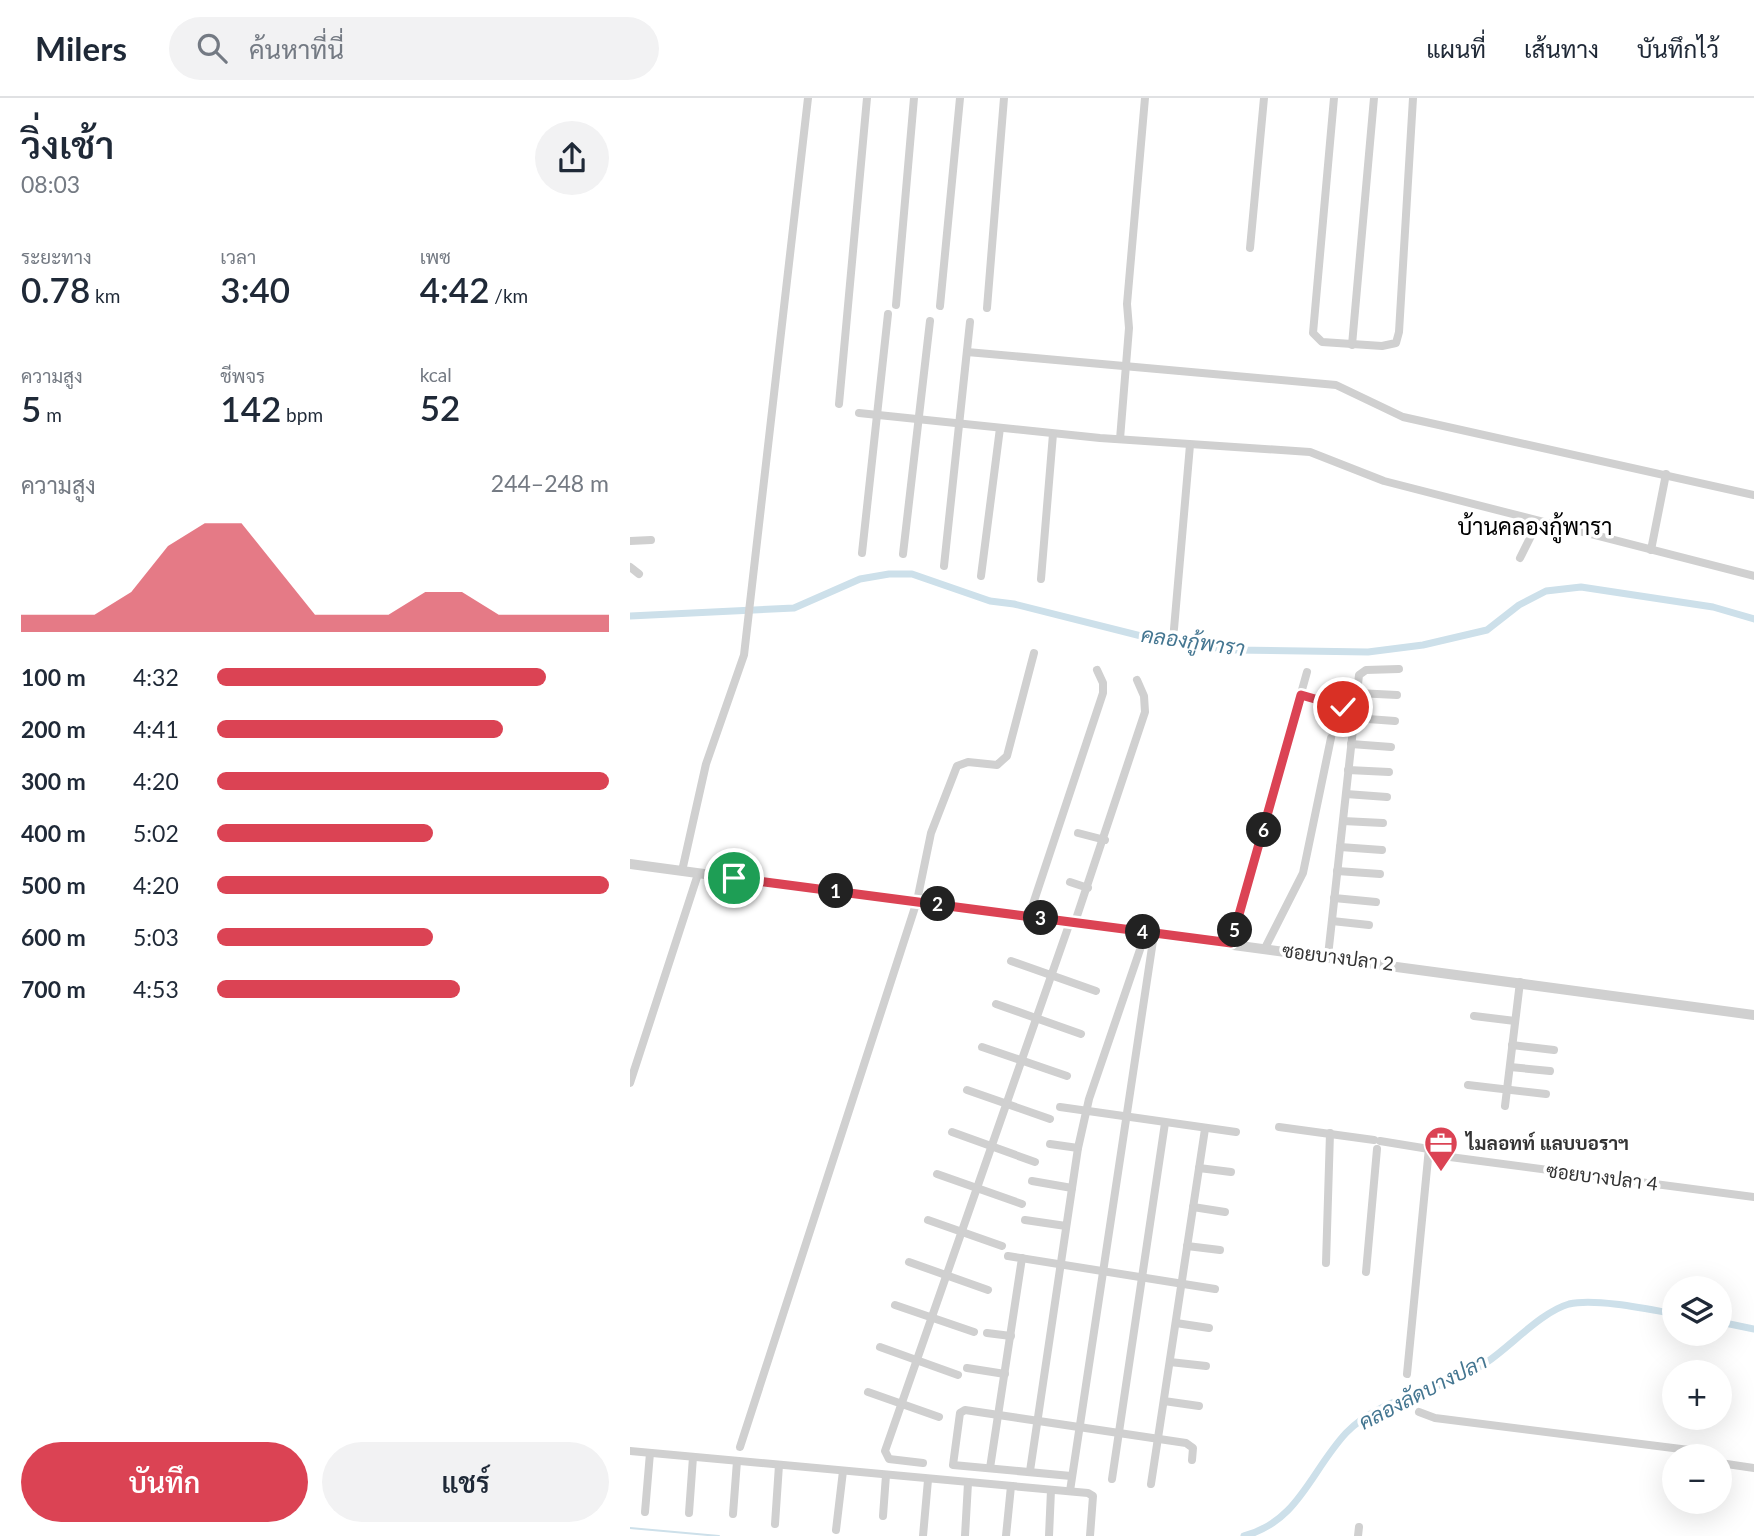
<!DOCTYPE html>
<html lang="th">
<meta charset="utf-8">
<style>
:root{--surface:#fff;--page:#f2f2f3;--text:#1f2937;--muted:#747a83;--line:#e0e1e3;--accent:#db4354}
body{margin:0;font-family:Lato,Sarabun,sans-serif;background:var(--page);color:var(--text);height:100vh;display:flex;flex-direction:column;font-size:26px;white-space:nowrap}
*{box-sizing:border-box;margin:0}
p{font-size:23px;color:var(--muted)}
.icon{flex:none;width:38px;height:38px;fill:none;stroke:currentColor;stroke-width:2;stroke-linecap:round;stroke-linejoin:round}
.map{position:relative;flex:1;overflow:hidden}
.side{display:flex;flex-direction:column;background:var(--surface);width:630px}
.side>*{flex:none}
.controls{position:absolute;left:1032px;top:1178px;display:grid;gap:14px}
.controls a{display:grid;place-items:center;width:70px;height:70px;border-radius:50%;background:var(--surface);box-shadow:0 7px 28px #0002;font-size:35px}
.pin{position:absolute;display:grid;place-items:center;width:60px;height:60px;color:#fff;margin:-30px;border:4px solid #fff;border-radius:50%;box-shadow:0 2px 7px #0007}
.km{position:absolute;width:35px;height:35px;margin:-18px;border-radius:50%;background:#222;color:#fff;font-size:19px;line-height:35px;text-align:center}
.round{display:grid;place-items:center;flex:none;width:74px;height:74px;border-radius:37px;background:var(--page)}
.head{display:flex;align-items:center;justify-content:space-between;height:119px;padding:0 21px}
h1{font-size:38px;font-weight:600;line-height:52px}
.figures{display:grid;grid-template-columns:repeat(3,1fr);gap:10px;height:119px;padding:7px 21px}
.figures div{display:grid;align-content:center}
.figures b{font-size:35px;font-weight:600}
.figures small{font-size:19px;font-weight:400}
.figures p{font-size:19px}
.chart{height:196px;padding:14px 21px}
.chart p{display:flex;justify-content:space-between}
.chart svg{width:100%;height:126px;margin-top:7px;fill:var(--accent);opacity:.7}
.button{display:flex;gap:14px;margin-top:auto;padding:14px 21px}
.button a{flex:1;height:80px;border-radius:42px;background:var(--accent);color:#fff;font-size:28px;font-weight:600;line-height:80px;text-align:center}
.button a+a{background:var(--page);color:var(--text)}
ul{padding:0 21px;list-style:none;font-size:23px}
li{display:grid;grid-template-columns:112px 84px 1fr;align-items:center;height:52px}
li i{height:18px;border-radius:9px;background:var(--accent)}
header{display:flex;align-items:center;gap:42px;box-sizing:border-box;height:98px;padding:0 35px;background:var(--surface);border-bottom:2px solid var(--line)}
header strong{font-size:33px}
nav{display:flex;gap:38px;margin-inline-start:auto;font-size:24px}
.search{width:490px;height:63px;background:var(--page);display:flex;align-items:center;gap:18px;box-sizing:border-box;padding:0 24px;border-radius:38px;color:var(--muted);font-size:26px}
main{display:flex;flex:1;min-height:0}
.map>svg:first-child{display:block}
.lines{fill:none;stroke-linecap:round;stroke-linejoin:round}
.stream{stroke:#cde0ea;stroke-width:2}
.canal{stroke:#cde0ea;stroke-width:7}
.minor{stroke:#d0d0d0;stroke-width:8}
.tertiary{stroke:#d0d0d0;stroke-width:10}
.route-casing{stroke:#fff;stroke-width:14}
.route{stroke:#db4354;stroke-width:9}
.labels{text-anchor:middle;stroke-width:7;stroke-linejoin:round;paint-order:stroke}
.street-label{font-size:19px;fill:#333;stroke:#fff}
.poi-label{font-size:19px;font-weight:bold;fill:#333;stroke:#fff;text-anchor:start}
.water-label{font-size:21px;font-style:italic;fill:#447691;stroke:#fff}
.quarter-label{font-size:23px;fill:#000;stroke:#fff}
</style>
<header>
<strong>Milers</strong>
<div class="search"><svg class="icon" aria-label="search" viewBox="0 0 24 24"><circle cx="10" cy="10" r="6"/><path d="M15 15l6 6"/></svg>ค้นหาที่นี่</div>
<nav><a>แผนที่</a><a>เส้นทาง</a><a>บันทึกไว้</a></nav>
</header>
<main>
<section class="side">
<div class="head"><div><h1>วิ่งเช้า</h1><p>08:03</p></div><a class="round"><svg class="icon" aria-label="share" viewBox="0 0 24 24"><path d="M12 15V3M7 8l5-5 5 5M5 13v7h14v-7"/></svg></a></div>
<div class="figures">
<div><p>ระยะทาง</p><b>0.78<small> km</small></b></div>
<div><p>เวลา</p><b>3:40</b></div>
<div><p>เพซ</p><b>4:42<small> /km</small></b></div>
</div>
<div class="figures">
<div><p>ความสูง</p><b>5<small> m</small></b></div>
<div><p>ชีพจร</p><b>142<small> bpm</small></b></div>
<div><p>kcal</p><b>52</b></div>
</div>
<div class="chart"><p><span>ความสูง</span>244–248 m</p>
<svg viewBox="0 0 160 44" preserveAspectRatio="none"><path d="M0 44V38L10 38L20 38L30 30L40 14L50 6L60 6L70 22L80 38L90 38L100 38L110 30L120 30L130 38L140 38L150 38L160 38V44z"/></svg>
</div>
<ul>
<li><b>100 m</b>4:32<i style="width:84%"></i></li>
<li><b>200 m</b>4:41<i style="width:73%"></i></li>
<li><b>300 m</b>4:20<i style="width:100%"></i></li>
<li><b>400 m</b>5:02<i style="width:55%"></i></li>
<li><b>500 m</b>4:20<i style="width:100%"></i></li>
<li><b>600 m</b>5:03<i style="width:55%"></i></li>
<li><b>700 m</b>4:53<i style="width:62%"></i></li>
</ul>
<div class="button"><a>บันทึก</a><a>แชร์</a></div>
</section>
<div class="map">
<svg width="1124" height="1438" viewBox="0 0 1124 1438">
<rect width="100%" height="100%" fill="#fff"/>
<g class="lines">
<polyline class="stream" points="0,1430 89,1438"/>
<g class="canal">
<polyline points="0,518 164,510 230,481 259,476 282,476 360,503 384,506 531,543 604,552 738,554 793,547 857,532 889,507 916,493 951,489 1083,509 1124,521"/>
<polyline points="1090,1224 1124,1231"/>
<path d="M614,1438c55,-15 66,-64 102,-103 37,-39 99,-41 141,-71 24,-16 54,-50 82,-58 26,-6 79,5 106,10"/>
</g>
<g class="minor">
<polyline points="704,0 683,235 692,244 752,248 766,245 769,234 783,0"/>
<polyline points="620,150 634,0"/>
<polyline points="266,207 284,0"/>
<polyline points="310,208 330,0"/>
<polyline points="357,210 374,0"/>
<polyline points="722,247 744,0"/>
<polyline points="337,254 706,287 773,319 1124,397"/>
<polyline points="209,306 237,0"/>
<polyline points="229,315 470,340 680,354 754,383 1124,478"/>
<polyline points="490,341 499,230 497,206 515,0"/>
<polyline points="0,443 21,442"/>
<polyline points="1021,452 1036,376"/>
<polyline points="232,455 258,216"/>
<polyline points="273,456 300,223"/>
<polyline points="890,460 908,424"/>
<polyline points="314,468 340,224"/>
<polyline points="0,469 9,476"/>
<polyline points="351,478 370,330"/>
<polyline points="411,481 423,336"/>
<polyline points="544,531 560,347"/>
<polyline points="727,595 767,597"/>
<polyline points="671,597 713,609"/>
<polyline points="724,620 765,623"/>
<polyline points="721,646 761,649"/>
<polyline points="718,672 759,674"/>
<polyline points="716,696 757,699"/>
<polyline points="713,723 753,725"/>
<polyline points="448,735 475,742"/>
<polyline points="710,749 752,752"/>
<polyline points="52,773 76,666 114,557 178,0"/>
<polyline points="707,773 750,776"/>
<polyline points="440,784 458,790"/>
<polyline points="704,800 746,804"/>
<polyline points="399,818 473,595 473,585 467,572"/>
<polyline points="702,823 739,827"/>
<polyline points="445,824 515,614 514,598 507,582"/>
<polyline points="601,845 677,574"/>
<polyline points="635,850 673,775 701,640"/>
<polyline points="698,858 729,577 736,572 769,571"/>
<polyline points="381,863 466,893"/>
<polyline points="366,906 451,936"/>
<polyline points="844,918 885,923"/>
<polyline points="882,947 924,952"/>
<polyline points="352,949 437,978"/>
<polyline points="880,969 920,973"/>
<polyline points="0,985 68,776"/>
<polyline points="838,987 916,996"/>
<polyline points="337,992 420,1021"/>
<polyline points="875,1008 890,884"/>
<polyline points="430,1009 606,1034"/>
<polyline points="649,1029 744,1042"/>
<polyline points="322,1034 405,1064"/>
<polyline points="750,1043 805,1052"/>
<polyline points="420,1046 448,1050"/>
<polyline points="820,1059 1124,1099"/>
<polyline points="569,1070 601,1074"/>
<polyline points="307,1076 392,1106"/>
<polyline points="402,1083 442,1090"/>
<polyline points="563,1109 595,1114"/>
<polyline points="298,1122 372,1148"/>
<polyline points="395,1122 436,1128"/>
<polyline points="557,1148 590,1152"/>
<polyline points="378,1158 585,1191"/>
<polyline points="279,1164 358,1192"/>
<polyline points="696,1165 700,1035"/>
<polyline points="736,1174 747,1051"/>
<polyline points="265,1207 344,1234"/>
<polyline points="546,1225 579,1230"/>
<polyline points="357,1235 381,1238"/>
<polyline points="250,1249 328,1277"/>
<polyline points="540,1264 576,1268"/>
<polyline points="337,1270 375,1276"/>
<polyline points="777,1276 799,1050"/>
<polyline points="238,1294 309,1319"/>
<polyline points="534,1303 569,1308"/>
<polyline points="789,1314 805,1320 1059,1352 1077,1358"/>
<polyline points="110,1349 287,803 301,735 327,668 338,664 367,667 377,658 404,555"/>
<polyline points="0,1353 458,1395 463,1398 460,1438"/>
<polyline points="293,1365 259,1361 255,1353 440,824"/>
<polyline points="1090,1365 1124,1370"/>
<polyline points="360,1370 392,1160"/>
<polyline points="400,1373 448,1050 459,1001 516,834"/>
<polyline points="441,1378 323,1367 330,1315 335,1312 556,1345 563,1350 562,1362"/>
<polyline points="482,1381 535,1025"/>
<polyline points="521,1386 575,1031"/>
<polyline points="440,1393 524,836"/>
<polyline points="15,1414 20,1355"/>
<polyline points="59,1415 63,1359"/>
<polyline points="103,1416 107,1363"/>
<polyline points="253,1418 256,1377"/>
<polyline points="145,1426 149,1367"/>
<polyline points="206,1432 213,1373"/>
<polyline points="293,1438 298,1382"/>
<polyline points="335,1438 338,1385"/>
<polyline points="376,1438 381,1388"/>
<polyline points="419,1438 421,1392"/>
<polyline points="728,1438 729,1429"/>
</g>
<polyline class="tertiary" points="0,766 1124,917"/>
</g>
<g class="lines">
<g class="route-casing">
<polyline id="route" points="104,780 601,845 671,597 713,609"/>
</g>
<use href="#route" class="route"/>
</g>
<defs>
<g id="office-pin" transform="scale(1.75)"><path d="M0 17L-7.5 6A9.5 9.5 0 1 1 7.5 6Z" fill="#db4354" stroke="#fff"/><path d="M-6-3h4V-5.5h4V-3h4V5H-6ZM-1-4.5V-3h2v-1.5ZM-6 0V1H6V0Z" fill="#fff"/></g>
</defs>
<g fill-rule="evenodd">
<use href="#office-pin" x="811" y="1045"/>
</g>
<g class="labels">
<g class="street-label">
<text transform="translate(708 859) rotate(7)" y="7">ซอยบางปลา 2</text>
<text transform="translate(972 1079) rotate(7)" y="7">ซอยบางปลา 4</text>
</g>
<g class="poi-label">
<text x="836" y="1052">ไมลอทท์ แลบบอราฯ</text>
</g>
<g class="water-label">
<text transform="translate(563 544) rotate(8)" y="7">คลองกู้พารา</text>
<text transform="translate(793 1294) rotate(-27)" y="7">คลองลัดบางปลา</text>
</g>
<g class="quarter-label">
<text x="905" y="437">บ้านคลองกู้พารา</text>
</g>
</g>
</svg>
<div class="controls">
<a><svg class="icon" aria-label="layers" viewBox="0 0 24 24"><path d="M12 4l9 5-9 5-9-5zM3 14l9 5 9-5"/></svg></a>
<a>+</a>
<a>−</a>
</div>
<div class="pin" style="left:104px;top:780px;background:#1e9e55"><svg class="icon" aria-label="arrive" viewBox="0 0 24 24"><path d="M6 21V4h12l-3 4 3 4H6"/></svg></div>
<div class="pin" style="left:713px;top:609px;background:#d93025"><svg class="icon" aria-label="check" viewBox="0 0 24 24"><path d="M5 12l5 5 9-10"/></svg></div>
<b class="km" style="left:206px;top:793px">1</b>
<b class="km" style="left:308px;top:806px">2</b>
<b class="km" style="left:411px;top:820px">3</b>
<b class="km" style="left:513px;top:834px">4</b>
<b class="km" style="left:605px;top:832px">5</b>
<b class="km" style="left:634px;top:732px">6</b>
</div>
</main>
